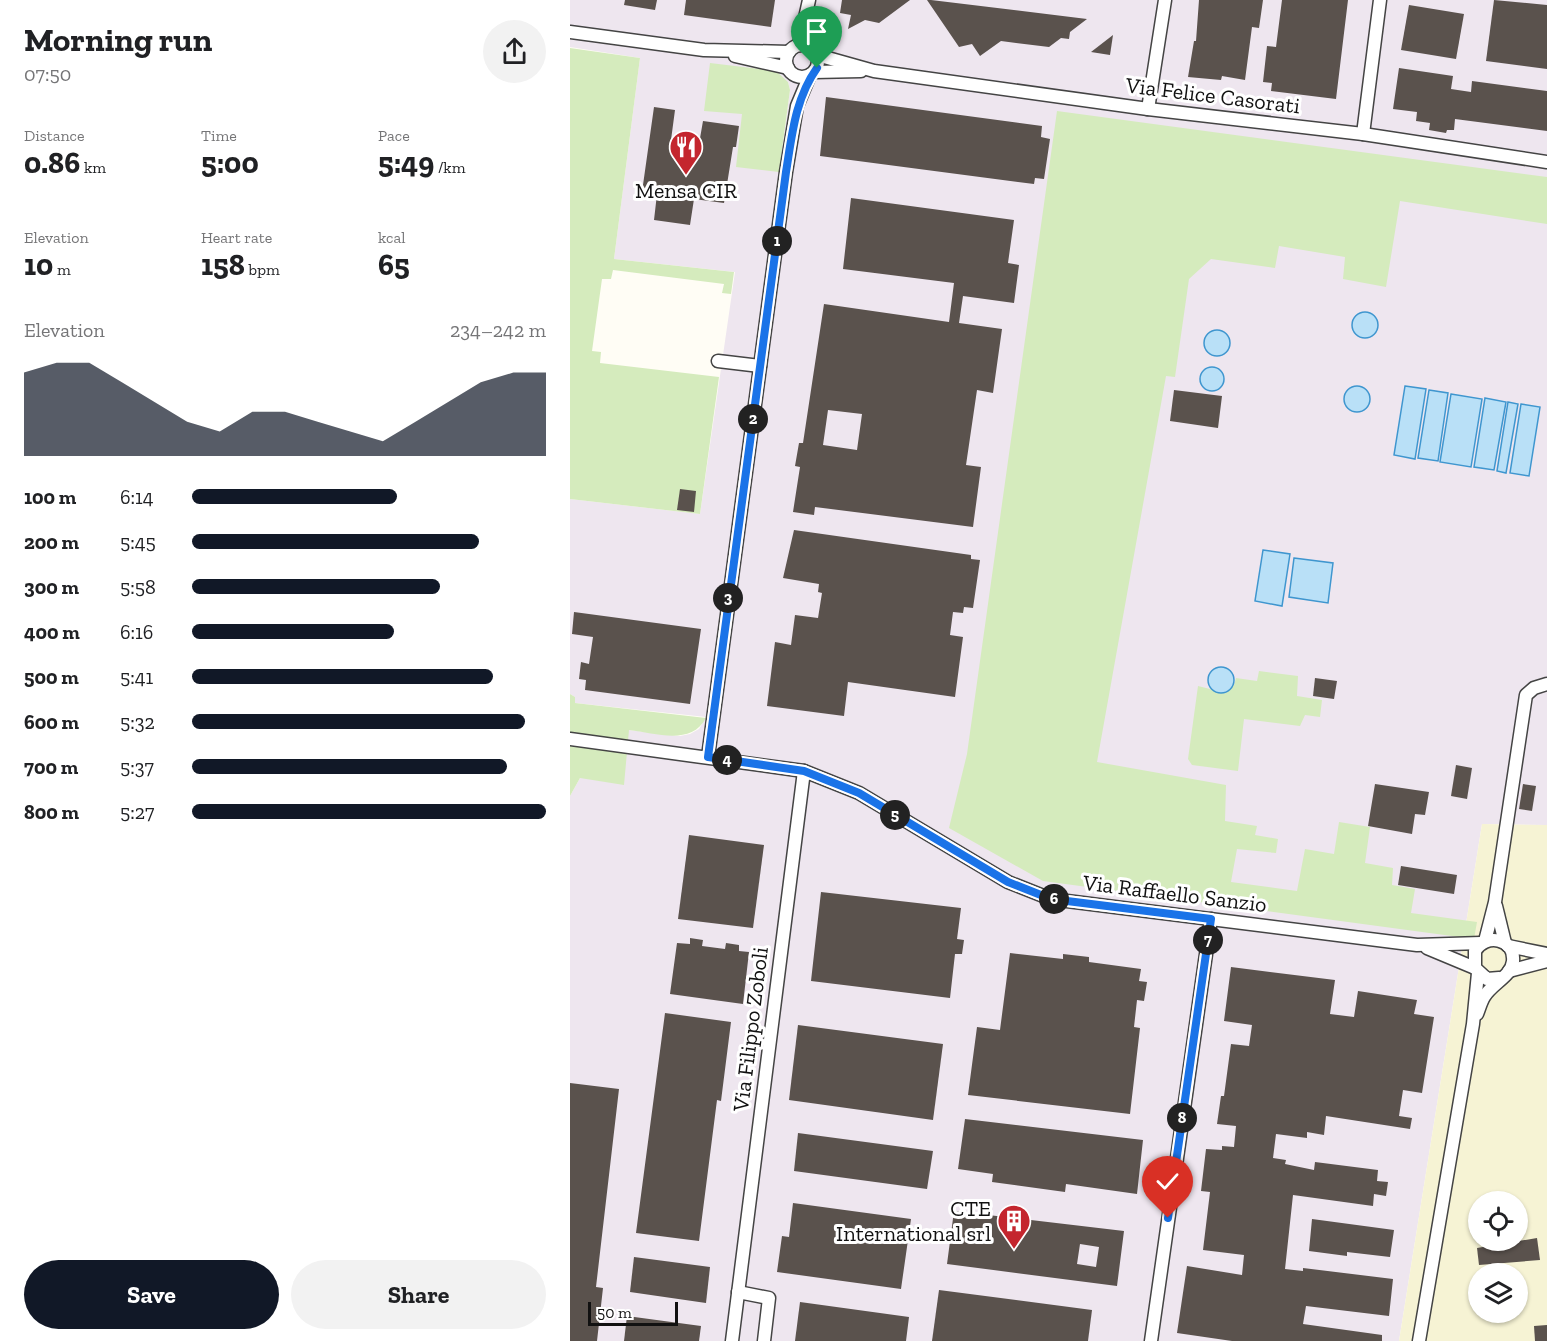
<!DOCTYPE html>
<meta charset="utf-8">
<style>
:root{--surface:#fff;--page:#f2f2f2;--text:#202124;--muted:#757577;--accent:#111827}
body{margin:0;font-family:"Zilla Slab",serif;background:var(--page);color:var(--text);height:100vh;display:flex;flex-direction:column;font-size:22px;white-space:nowrap}
*{box-sizing:border-box;margin:0}
p{font-size:20px;color:var(--muted)}
.icon{flex:none;width:33px;height:33px;fill:none;stroke:currentColor;stroke-width:2;stroke-linecap:round;stroke-linejoin:round}
.map{position:relative;flex:1;overflow:hidden}
.side{display:flex;flex-direction:column;background:var(--surface);width:570px}
.side>*{flex:none}
.controls{position:absolute;left:898px;top:1191px;display:grid;gap:12px}
.controls a{display:grid;place-items:center;width:60px;height:60px;border-radius:50%;background:var(--surface);box-shadow:0 2px 4px #0004;font-size:30px}
.scale{position:absolute;left:18px;bottom:15px;width:90px;box-sizing:border-box;padding-left:6px;border:3px solid #111;border-top:0;font-size:16px;line-height:21px;white-space:nowrap;color:#111;-webkit-text-stroke:4px #fff;paint-order:stroke}
.pin{position:absolute;display:grid;place-items:center;width:51px;height:51px;color:#fff;margin:-62px -26px;border-radius:50% 50% 50% 0;rotate:-45deg;box-shadow:0 0 6px #0007}
.pin .icon{rotate:45deg}
.km{position:absolute;width:30px;height:30px;margin:-15px;border-radius:50%;background:#222;color:#fff;font-size:16px;line-height:30px;text-align:center}
.round{display:grid;place-items:center;flex:none;width:63px;height:63px;border-radius:32px;background:var(--page)}
.head{display:flex;align-items:center;justify-content:space-between;height:102px;padding:0 24px}
h1{font-size:33px;font-weight:700;line-height:45px}
.metrics{display:grid;grid-template-columns:repeat(3,1fr);gap:9px;height:102px;padding:6px 24px}
.metrics div{display:grid;align-content:center}
.metrics b{font-size:30px;font-weight:700}
.metrics small{font-size:16px;font-weight:400}
.metrics p{font-size:16px}
.chart{height:168px;padding:12px 24px}
.chart p{display:flex;justify-content:space-between}
.chart svg{width:100%;height:108px;margin-top:6px;fill:var(--accent);opacity:.7}
.button{display:flex;gap:12px;margin-top:auto;padding:12px 24px}
.button a{flex:1;height:69px;border-radius:36px;background:var(--accent);color:#fff;font-size:24px;font-weight:700;line-height:69px;text-align:center}
.button a+a{background:var(--page);color:var(--text)}
ul{padding:0 24px;list-style:none;font-size:20px}
li{display:grid;grid-template-columns:96px 72px 1fr;align-items:center;height:45px}
li i{height:15px;border-radius:8px;background:var(--accent)}
main{display:flex;flex:1;min-height:0}
.map>svg:first-child{display:block}
.industrial{fill:#eee6ef;fill-rule:evenodd}
.farmland{fill:#f6f3d4;fill-rule:evenodd}
.green{fill:#d5ebbd}
.water{fill:#b9e0f7;stroke:#3f96cf;stroke-width:1.5}
.building{fill:#5a524d;fill-rule:evenodd}
.lines{fill:none;stroke-linecap:round;stroke-linejoin:round}
.minor-casing{stroke:#444;stroke-width:15}
.minor{stroke:#fff;stroke-width:12}
.route-casing{stroke:#fff;stroke-width:12}
.route{stroke:#1a73e8;stroke-width:8}
.labels{text-anchor:middle;stroke-width:6;stroke-linejoin:round;paint-order:stroke}
.street-label{font-size:22px;fill:#111;stroke:#fff}
.poi-label{font-size:22px;fill:#111;stroke:#fff}
</style>
<main>
<section class="side">
<div class="head"><div><h1>Morning run</h1><p>07:50</p></div><a class="round"><svg class="icon" aria-label="share" viewBox="0 0 24 24"><path d="M12 15V3M7 8l5-5 5 5M5 13v7h14v-7"/></svg></a></div>
<div class="metrics">
<div><p>Distance</p><b>0.86<small> km</small></b></div>
<div><p>Time</p><b>5:00</b></div>
<div><p>Pace</p><b>5:49<small> /km</small></b></div>
</div>
<div class="metrics">
<div><p>Elevation</p><b>10<small> m</small></b></div>
<div><p>Heart rate</p><b>158<small> bpm</small></b></div>
<div><p>kcal</p><b>65</b></div>
</div>
<div class="chart"><p><span>Elevation</span>234–242 m</p>
<svg viewBox="0 0 160 44" preserveAspectRatio="none"><path d="M0 44V10L10 6L20 6L30 14L40 22L50 30L60 34L70 26L80 26L90 30L100 34L110 38L120 30L130 22L140 14L150 10L160 10V44z"/></svg>
</div>
<ul>
<li><b>100 m</b>6:14<i style="width:58%"></i></li>
<li><b>200 m</b>5:45<i style="width:81%"></i></li>
<li><b>300 m</b>5:58<i style="width:70%"></i></li>
<li><b>400 m</b>6:16<i style="width:57%"></i></li>
<li><b>500 m</b>5:41<i style="width:85%"></i></li>
<li><b>600 m</b>5:32<i style="width:94%"></i></li>
<li><b>700 m</b>5:37<i style="width:89%"></i></li>
<li><b>800 m</b>5:27<i style="width:100%"></i></li>
</ul>
<div class="button"><a>Save</a><a>Share</a></div>
</section>
<div class="map">
<svg width="977" height="1341" viewBox="0 0 977 1341">
<rect width="100%" height="100%" fill="#fffdf5"/>
<path class="industrial" d="M0,0h977v825l-65,-1 -83,517h-829v-545l10,-18 49,-48 51,6 10,-2 9,-5 7,-12 -131,-14v-6l-5,-3v-195l130,15 35,-242 -121,-13 26,-201 -70,-11zM218,82l2,8 -11,82 -37,-58z"/>
<path class="farmland" d="M912,824l65,1v516h-148zM909,1202h39v38h-39zM909,1274h39v38h-39z"/>
<g class="green">
<polygon points="0,48 70,58 44,259 164,272 161,294 152,293 154,284 43,270 41,279 32,279 22,351 31,352 30,363 149,377 130,514 0,499"/>
<polygon points="140,63 206,71 218,82 220,90 209,172 166,167 172,114 134,111"/>
<polygon points="487,111 977,177 977,224 830,201 816,287 773,279 775,257 709,246 705,268 641,259 619,279 605,377 596,376 527,762 656,785 655,821 687,826 685,835 708,839 706,853 667,849 661,882 727,891 735,849 764,854 769,822 800,827 795,863 823,868 822,885 845,889 841,913 907,922 904,939 473,881 379,828 397,754"/>
<polygon points="689,671 728,676 727,696 752,700 750,717 735,715 730,726 674,719 668,771 622,765 618,759 628,686 656,693 664,685 666,678 687,681"/>
<path d="M0,694l5,3v6l131,15c-15,28 -50,15 -77,12l-5,55 -44,-7 -10,18z"/>
</g>
<g class="water">
<circle cx="795" cy="325" r="13"/>
<circle cx="647" cy="343" r="13"/>
<circle cx="642" cy="379" r="12"/>
<polygon points="835,386 856,389 845,459 824,455"/>
<circle cx="787" cy="399" r="13"/>
<polygon points="859,390 878,393 868,461 848,458"/>
<polygon points="881,394 912,399 901,467 870,462"/>
<polygon points="915,398 936,402 924,470 904,467"/>
<polygon points="938,402 948,404 936,473 927,471"/>
<polygon points="951,404 970,407 959,476 940,473"/>
<polygon points="693,550 720,554 712,606 685,601"/>
<polygon points="724,558 763,563 758,603 719,597"/>
<circle cx="651" cy="680" r="13"/>
</g>
<g class="building">
<polygon points="55,0 87,0 85,10 54,5"/>
<polygon points="116,0 205,0 201,27 114,15"/>
<polygon points="272,0 340,0 309,23 295,20 278,29 281,15 270,13"/>
<polygon points="357,0 361,0 517,19 500,32 499,39 491,38 479,47 431,41 410,56 402,44 389,47"/>
<polygon points="629,0 693,0 689,28 682,27 675,80 652,76 651,80 618,77 624,41 626,41"/>
<polygon points="712,0 778,0 766,99 701,91 702,83 693,82 697,46 706,47"/>
<polygon points="924,0 977,5 977,69 916,61"/>
<polygon points="839,5 894,14 886,59 831,50"/>
<polygon points="543,35 540,55 521,52"/>
<polygon points="829,68 883,76 881,89 901,92 902,81 977,91 977,131 885,119 884,130 877,130 876,133 859,130 860,123 846,121 847,112 823,109"/>
<polygon points="256,97 472,126 471,137 480,139 474,179 465,178 464,184 250,156"/>
<polygon points="84,107 105,110 101,140 129,144 133,121 169,126 166,147 163,147 154,203 124,199 120,225 84,220 87,194 72,192"/>
<path d="M281,198l163,22 -6,43 11,2 -5,38 -51,-7 -4,27 43,6 -9,64 -16,-3 -11,75 15,2 -8,60 -158,-20 -1,8 -21,-3 7,-45 -5,-1 4,-23h4l21,-139 125,18 5,-39 -111,-14zM258,410l34,4 -5,36 -34,-5z"/>
<polygon points="604,390 652,396 648,428 600,421"/>
<polygon points="110,489 126,491 124,512 107,510"/>
<polygon points="224,530 401,555 401,559 410,560 403,608 394,607 393,613 383,612 380,635 393,637 385,697 278,682 274,716 197,706 205,642 221,645 225,615 248,618 252,593 248,592 249,584 213,578"/>
<polygon points="4,612 131,629 120,704 15,690 16,680 9,679 11,662 19,664 23,637 2,634"/>
<polygon points="745,678 767,681 764,699 743,696"/>
<polygon points="886,765 902,768 897,799 881,796"/>
<polygon points="805,784 859,792 855,815 845,814 842,834 798,826"/>
<polygon points="953,784 966,786 962,811 949,809"/>
<polygon points="119,835 194,845 183,928 108,919"/>
<polygon points="831,866 887,875 884,894 828,885"/>
<polygon points="251,892 391,908 387,939 394,940 392,954 385,954 380,998 241,981"/>
<polygon points="120,938 133,940 132,946 155,949 156,943 169,945 169,951 179,952 173,1004 100,994 107,943 120,944"/>
<polygon points="440,953 493,959 493,954 519,957 519,962 571,969 569,981 577,982 574,1001 567,1000 564,1027 570,1028 560,1114 398,1095 407,1027 430,1030"/>
<polygon points="661,967 765,980 760,1014 784,1017 788,991 847,1000 844,1014 864,1017 852,1093 833,1090 829,1116 842,1118 840,1129 756,1116 754,1135 737,1132 737,1138 706,1134 703,1158 716,1160 715,1164 744,1170 745,1162 808,1170 807,1181 818,1182 816,1196 804,1194 803,1206 723,1195 715,1269 733,1271 733,1268 823,1279 819,1316 736,1306 733,1324 812,1335 812,1341 662,1341 607,1333 617,1266 672,1275 674,1255 633,1250 640,1192 631,1191 636,1149 652,1150 652,1146 664,1147 666,1126 647,1124 651,1096 654,1096 661,1044 679,1046 682,1025 654,1021"/>
<polygon points="95,1013 161,1022 151,1101 147,1100 129,1241 66,1233"/>
<polygon points="228,1025 373,1044 363,1120 219,1100"/>
<polygon points="0,1083 49,1089 26,1287 33,1288 27,1341 0,1341"/>
<polygon points="395,1119 573,1140 567,1194 496,1184 495,1192 422,1182 423,1174 388,1169"/>
<polygon points="228,1133 363,1151 357,1189 224,1171"/>
<polygon points="223,1203 341,1219 331,1289 207,1272 212,1236 219,1237"/>
<path d="M384,1211l170,20 -7,55 -170,-22zM510,1244l19,3 -3,20 -19,-3z"/>
<polygon points="742,1219 824,1230 820,1257 777,1252 777,1256 739,1251"/>
<polygon points="967,1238 970,1260 909,1265 907,1248"/>
<polygon points="64,1257 140,1267 136,1303 60,1292"/>
<polygon points="369,1290 522,1310 518,1341 362,1341"/>
<polygon points="230,1302 339,1317 336,1341 225,1341"/>
<polygon points="57,1316 131,1326 129,1341 54,1341"/>
<polygon points="977,1325 977,1341 965,1341 964,1326"/>
</g>
<g class="lines">
<g class="minor-casing">
<g id="minor">
<polyline points="0,32 134,50 219,52"/>
<polyline points="229,45 239,0"/>
<circle cx="232" cy="61" r="16"/>
<polyline points="247,55 304,71 578,109 793,134 977,162"/>
<polyline points="165,56 218,68"/>
<polyline points="244,72 291,71"/>
<polyline points="578,109 595,0"/>
<polyline points="793,134 810,0"/>
<polyline points="148,361 190,366"/>
<polyline points="0,739 234,771 289,793 438,882 481,899 847,945 911,943"/>
<polyline points="138,757 216,172 227,106 240,75"/>
<polyline points="926,906 935,943"/>
<polyline points="915,941 925,902 956,695 964,688 977,684"/>
<polyline points="938,946 977,954"/>
<polyline points="857,948 905,968"/>
<polyline points="939,971 977,961"/>
<path d="M907,1014c2,-5 4,-12 7,-17 7,-13 28,-21 29,-36 2,-23 -28,-28 -38,-10v17l12,11 12,-1"/>
<polyline points="168,1292 199,1298 194,1341"/>
<polyline points="162,1341 234,771"/>
<polyline points="581,1341 641,919"/>
<polyline points="849,1341 903,1024 908,973"/>
</g>
</g>
<use href="#minor" class="minor"/>
</g>
<g class="lines">
<g class="route-casing">
<path id="route" d="M247,68c-22,31 -25,67 -31,104l-78,585 96,14 55,22 149,89 43,17 160,20 -43,299"/>
</g>
<use href="#route" class="route"/>
</g>
<defs>
<g id="restaurant-pin" transform="scale(1.725)"><path d="M0 17L-7.5 6A9.5 9.5 0 1 1 7.5 6Z" fill="#c4262e" stroke="#fff"/><path d="M-5-6h1v4h1v-4h1v4h1v-4h1v5L-1.5 .5V6h-2V.5L-5-1ZM5-6V6H3V1.5H1.5Q1.5-4 5-6Z" fill="#fff"/></g>
<g id="building-pin" transform="scale(1.725)"><path d="M0 17L-7.5 6A9.5 9.5 0 1 1 7.5 6Z" fill="#c4262e" stroke="#fff"/><path d="M-4-6H4V6H1V3H-1V6H-4ZM-2.5-4.3h1.7v1.8h-1.7ZM.8-4.3h1.7v1.8H.8ZM-2.5-1h1.7V.8h-1.7ZM.8-1h1.7V.8H.8Z" fill="#fff"/></g>
</defs>
<g fill-rule="evenodd">
<use href="#restaurant-pin" x="116" y="147"/>
<use href="#building-pin" x="444" y="1221"/>
</g>
<g class="labels">
<g class="street-label">
<text transform="translate(643 95) rotate(7)" y="8">Via Felice Casorati</text>
<text transform="translate(605 893) rotate(7)" y="8">Via Raffaello Sanzio</text>
<text transform="translate(180 1029) rotate(-83)" y="8">Via Filippo Zoboli</text>
</g>
<g class="poi-label">
<text x="116" y="198">Mensa CIR</text>
<text x="421" y="1216" text-anchor="end">CTE<tspan x="421" dy="25">International srl</tspan></text>
</g>
</g>
</svg>
<div class="controls">
<a><svg class="icon" aria-label="locate" viewBox="0 0 24 24"><circle cx="12" cy="12" r="6"/><path d="M12 2v4M12 18v4M2 12h4M18 12h4"/></svg></a>
<a><svg class="icon" aria-label="layers" viewBox="0 0 24 24"><path d="M12 4l9 5-9 5-9-5zM3 14l9 5 9-5"/></svg></a>
</div>
<div class="scale">50 m</div>
<div class="pin" style="left:247px;top:68px;background:#1e9e55"><svg class="icon" aria-label="arrive" viewBox="0 0 24 24"><path d="M6 21V4h12l-3 4 3 4H6"/></svg></div>
<div class="pin" style="left:598px;top:1218px;background:#d93025"><svg class="icon" aria-label="check" viewBox="0 0 24 24"><path d="M5 12l5 5 9-10"/></svg></div>
<b class="km" style="left:207px;top:241px">1</b>
<b class="km" style="left:183px;top:419px">2</b>
<b class="km" style="left:158px;top:598px">3</b>
<b class="km" style="left:157px;top:760px">4</b>
<b class="km" style="left:325px;top:815px">5</b>
<b class="km" style="left:484px;top:899px">6</b>
<b class="km" style="left:638px;top:940px">7</b>
<b class="km" style="left:612px;top:1118px">8</b>
</div>
</main>
